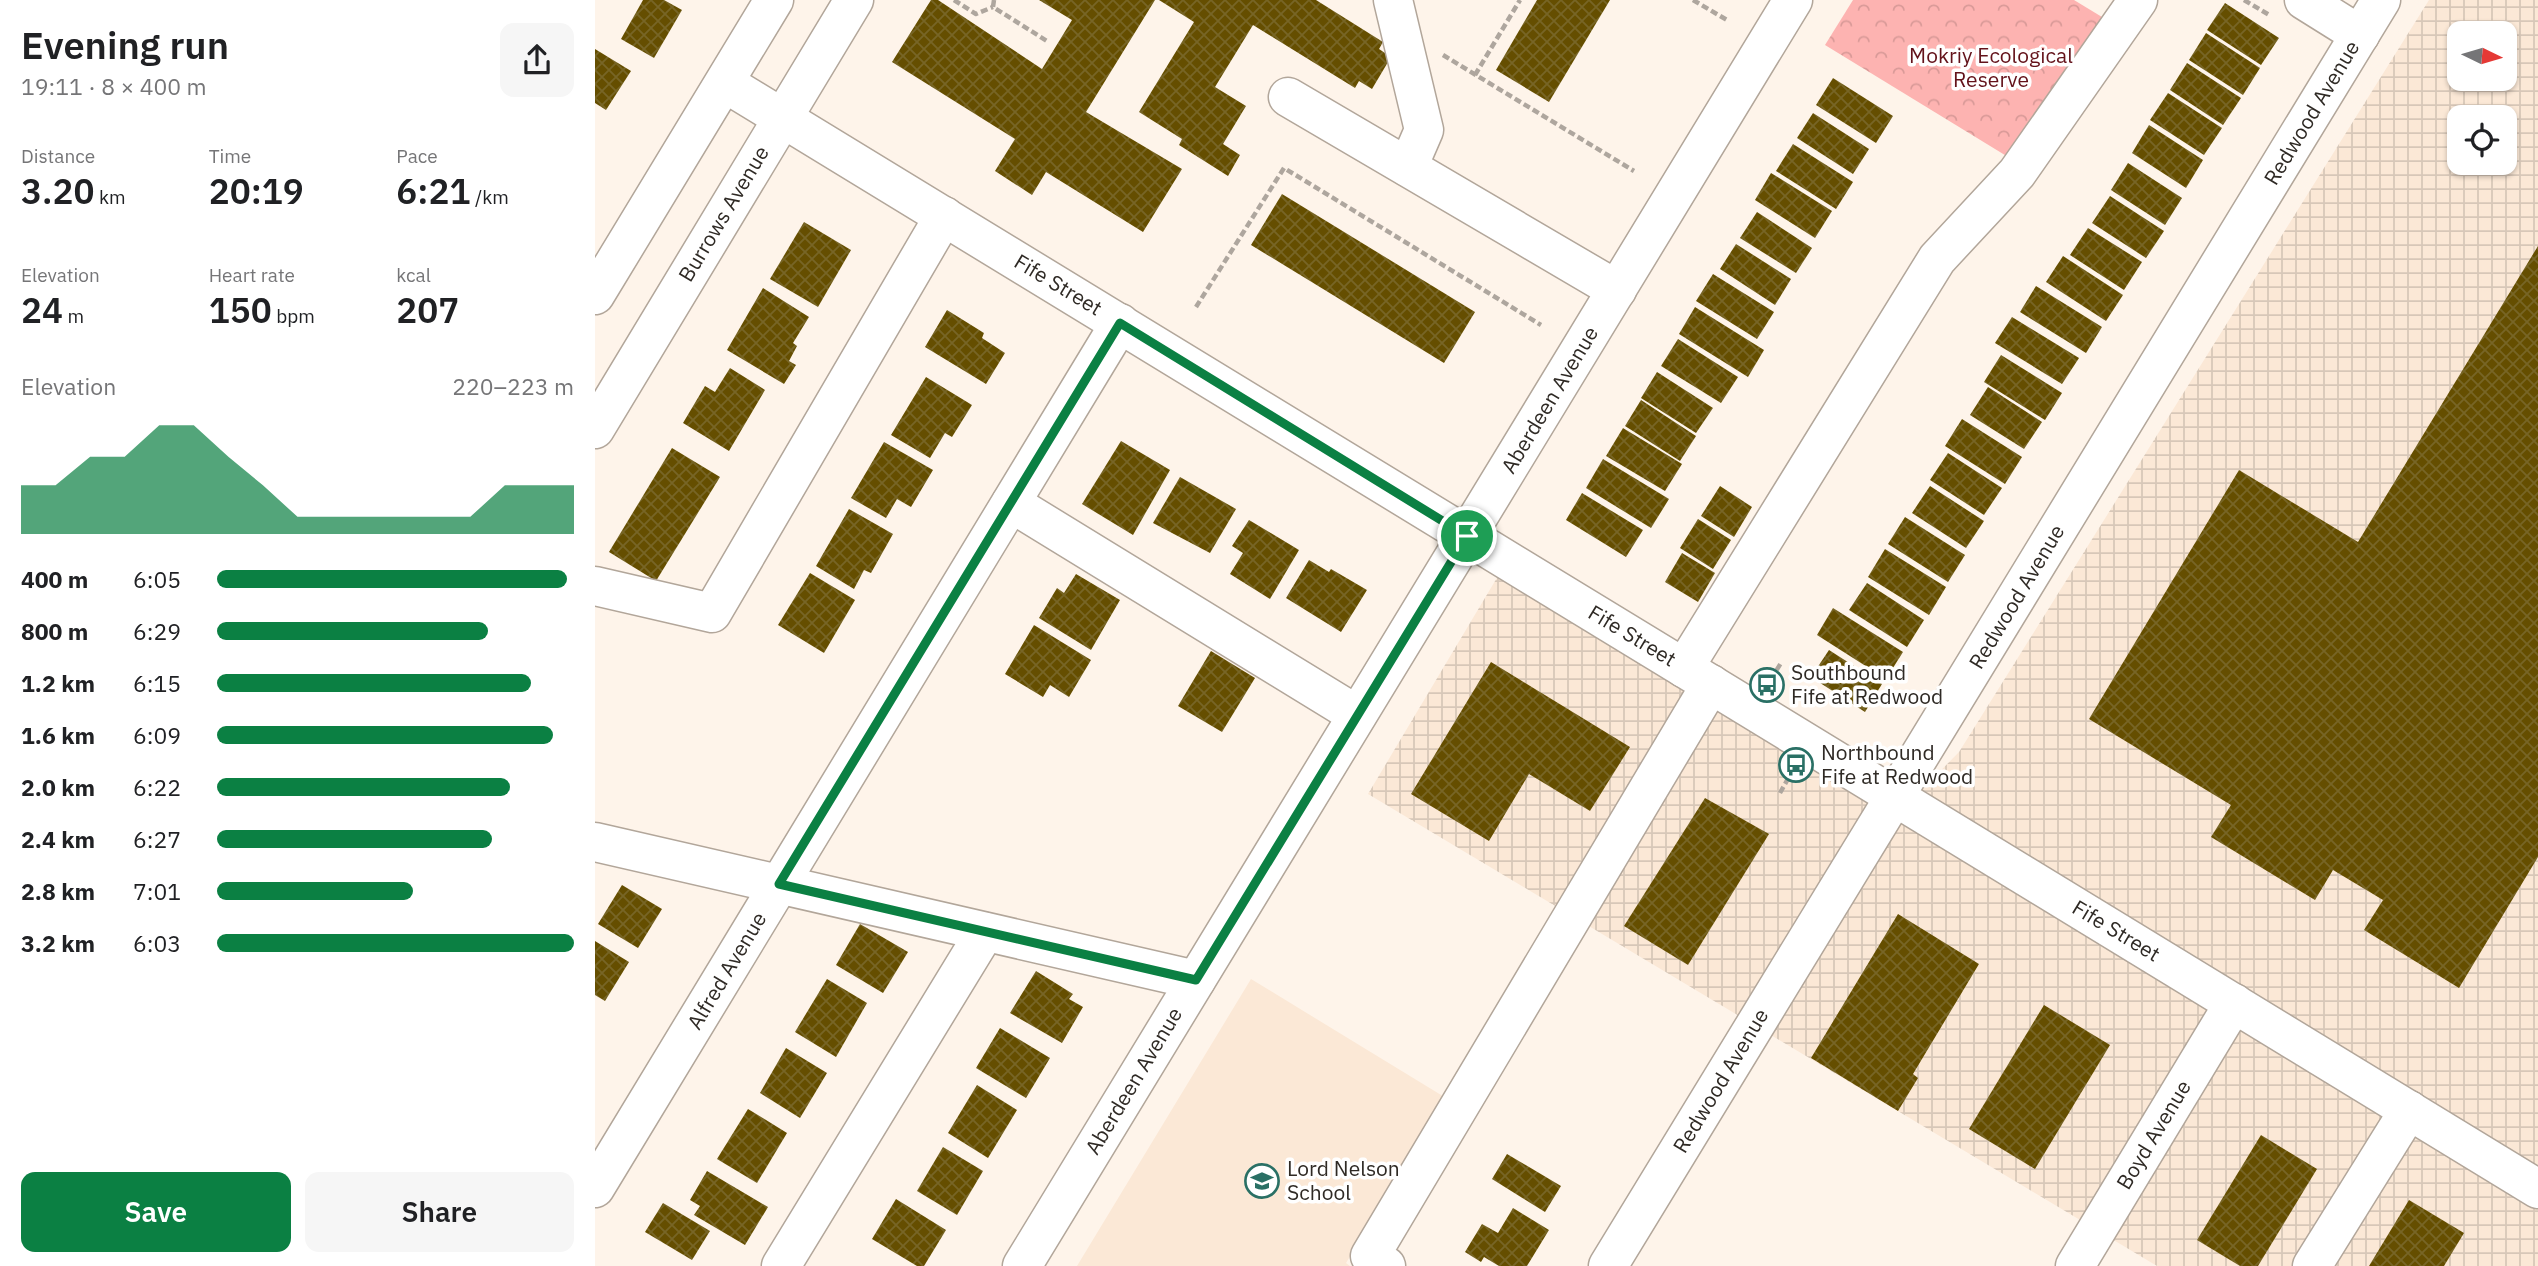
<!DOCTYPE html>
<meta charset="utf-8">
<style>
:root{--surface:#fff;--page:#f6f6f6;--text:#202124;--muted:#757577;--accent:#0b8043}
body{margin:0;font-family:"IBM Plex Sans",sans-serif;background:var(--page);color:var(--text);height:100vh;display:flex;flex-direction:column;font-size:26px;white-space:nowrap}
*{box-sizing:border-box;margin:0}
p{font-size:23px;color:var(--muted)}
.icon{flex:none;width:38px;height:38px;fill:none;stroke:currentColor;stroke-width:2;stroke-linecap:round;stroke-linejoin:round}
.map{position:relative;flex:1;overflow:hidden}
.sheet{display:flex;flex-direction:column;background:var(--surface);width:595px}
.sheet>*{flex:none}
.needle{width:46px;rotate:95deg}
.tools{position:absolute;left:1852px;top:21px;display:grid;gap:14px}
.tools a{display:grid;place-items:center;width:70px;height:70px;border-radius:14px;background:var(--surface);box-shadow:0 2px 5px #0004;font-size:35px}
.pin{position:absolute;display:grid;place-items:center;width:60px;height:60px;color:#fff;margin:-30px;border:4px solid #fff;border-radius:50%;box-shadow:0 2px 7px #0007}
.round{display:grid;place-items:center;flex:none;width:74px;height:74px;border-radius:14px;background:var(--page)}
.summary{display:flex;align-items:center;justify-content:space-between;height:119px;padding:0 21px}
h1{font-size:38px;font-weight:600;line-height:52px}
.stats{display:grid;grid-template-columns:repeat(3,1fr);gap:10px;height:119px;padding:7px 21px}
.stats div{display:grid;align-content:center}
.stats b{font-size:35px;font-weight:600}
.stats small{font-size:19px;font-weight:400}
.stats p{font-size:19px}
.chart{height:196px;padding:14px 21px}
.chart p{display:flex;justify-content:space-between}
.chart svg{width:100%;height:126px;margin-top:7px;fill:var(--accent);opacity:.7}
.primary-button{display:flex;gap:14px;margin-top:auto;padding:14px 21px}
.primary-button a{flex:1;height:80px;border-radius:14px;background:var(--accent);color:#fff;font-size:28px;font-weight:600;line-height:80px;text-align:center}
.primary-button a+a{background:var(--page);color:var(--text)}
ul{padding:0 21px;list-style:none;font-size:23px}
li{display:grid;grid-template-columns:112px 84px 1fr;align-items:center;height:52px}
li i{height:18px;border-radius:9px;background:var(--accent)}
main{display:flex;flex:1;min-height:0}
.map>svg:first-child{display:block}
.built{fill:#fbe8d6}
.industrial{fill:url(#industrial-grid);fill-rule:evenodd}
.park{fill:url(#park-crowns)}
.building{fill:url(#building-cross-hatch)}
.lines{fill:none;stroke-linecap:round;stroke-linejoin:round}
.minor-casing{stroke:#b2a69a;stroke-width:41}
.path{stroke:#aea69e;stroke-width:4.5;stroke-dasharray:7 3.5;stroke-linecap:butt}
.minor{stroke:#fff;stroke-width:38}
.route-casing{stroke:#fff;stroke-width:14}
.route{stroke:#0b8043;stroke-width:9}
.labels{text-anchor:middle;stroke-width:7;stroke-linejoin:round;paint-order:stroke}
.park-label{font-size:21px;fill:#63121a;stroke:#fff}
.street-label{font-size:21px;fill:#2f2a25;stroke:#fff}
.poi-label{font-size:21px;fill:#2f2a25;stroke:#fff;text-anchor:start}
</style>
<main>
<section class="sheet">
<div class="summary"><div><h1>Evening run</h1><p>19:11 · 8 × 400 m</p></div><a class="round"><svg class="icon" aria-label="share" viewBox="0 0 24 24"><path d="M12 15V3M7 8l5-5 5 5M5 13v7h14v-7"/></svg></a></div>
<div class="stats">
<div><p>Distance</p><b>3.20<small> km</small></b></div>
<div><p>Time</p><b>20:19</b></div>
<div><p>Pace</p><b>6:21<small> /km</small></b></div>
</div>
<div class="stats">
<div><p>Elevation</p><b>24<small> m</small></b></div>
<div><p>Heart rate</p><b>150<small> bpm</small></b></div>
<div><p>kcal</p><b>207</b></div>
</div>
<div class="chart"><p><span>Elevation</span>220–223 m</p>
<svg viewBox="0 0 160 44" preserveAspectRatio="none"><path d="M0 44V27L10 27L20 17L30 17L40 6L50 6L60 17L70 27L80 38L90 38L100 38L110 38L120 38L130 38L140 27L150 27L160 27V44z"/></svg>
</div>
<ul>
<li><b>400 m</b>6:05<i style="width:98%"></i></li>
<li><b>800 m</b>6:29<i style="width:76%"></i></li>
<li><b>1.2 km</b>6:15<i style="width:88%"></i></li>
<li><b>1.6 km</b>6:09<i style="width:94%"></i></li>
<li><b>2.0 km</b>6:22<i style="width:82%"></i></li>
<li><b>2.4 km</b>6:27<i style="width:77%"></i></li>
<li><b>2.8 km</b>7:01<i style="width:55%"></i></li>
<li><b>3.2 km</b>6:03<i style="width:100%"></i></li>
</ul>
<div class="primary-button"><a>Save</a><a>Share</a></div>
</section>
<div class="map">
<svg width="1943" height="1266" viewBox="0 0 1943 1266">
<defs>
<pattern id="industrial-grid" width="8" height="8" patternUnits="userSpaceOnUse" patternTransform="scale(1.75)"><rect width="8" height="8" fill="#fbe8d6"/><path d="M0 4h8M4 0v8" fill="none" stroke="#d7c7b8"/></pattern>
<pattern id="park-crowns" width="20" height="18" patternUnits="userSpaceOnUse" patternTransform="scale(1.75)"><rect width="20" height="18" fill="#fdb3b1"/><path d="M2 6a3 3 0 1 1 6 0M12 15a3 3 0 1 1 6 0" fill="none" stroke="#d99a98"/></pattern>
<pattern id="building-cross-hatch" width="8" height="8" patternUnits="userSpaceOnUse" patternTransform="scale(1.75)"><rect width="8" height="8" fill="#654e00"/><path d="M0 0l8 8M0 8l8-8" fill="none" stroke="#776526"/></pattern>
</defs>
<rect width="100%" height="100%" fill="#fef4ea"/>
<polygon class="built" points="656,979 851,1098 751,1263 755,1266 482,1266"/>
<path class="industrial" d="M1834,0h109v1266h-381l-789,-472 136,-228 399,243 56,-57zM1864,33h45v46h-45zM1864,117h45v46h-45z"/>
<polygon class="park" points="1258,0 1479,0 1507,17 1418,160 1230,45"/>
<g class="building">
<polygon points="48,0 69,0 87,10 59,58 26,39"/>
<polygon points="336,0 343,0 447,69 477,20 444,0 560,0 491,112 587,169 548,232 451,172 437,195 400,171 420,139 297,62"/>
<polygon points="564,0 721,0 788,42 784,49 796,57 777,89 764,81 760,88 658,25 620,87 651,106 628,144 645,155 633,176 584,145 587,139 544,112 599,22"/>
<polygon points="942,0 1015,0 954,102 901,70"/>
<polygon points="1630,3 1684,38 1666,65 1612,30"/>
<polygon points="1611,33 1665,68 1648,95 1594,60"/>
<polygon points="0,49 36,71 11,110 0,103"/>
<polygon points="1592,63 1646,98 1628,125 1575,90"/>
<polygon points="1238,78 1298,116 1281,143 1221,105"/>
<polygon points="1573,93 1627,128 1609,155 1555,120"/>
<polygon points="1218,113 1274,149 1258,174 1202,138"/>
<polygon points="1554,125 1608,160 1591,188 1537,153"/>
<polygon points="1198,144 1258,182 1241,209 1181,171"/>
<polygon points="1533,163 1587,198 1570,225 1516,190"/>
<polygon points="1176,173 1237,211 1220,238 1160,200"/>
<polygon points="687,194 880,312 849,363 656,245"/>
<polygon points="1515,196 1569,231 1551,258 1497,223"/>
<polygon points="1162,212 1217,248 1201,273 1145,238"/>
<polygon points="209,222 256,250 223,307 175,279"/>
<polygon points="1493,228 1547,262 1529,290 1475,255"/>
<polygon points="1141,244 1196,279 1180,305 1125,269"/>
<polygon points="1943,246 1943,857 1864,988 1769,930 1788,900 1738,870 1720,900 1616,837 1636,805 1494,719 1644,470 1763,542"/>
<polygon points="1468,256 1528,295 1511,321 1451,282"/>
<polygon points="1118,274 1179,312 1162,339 1101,301"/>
<polygon points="1441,286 1507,327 1491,353 1425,312"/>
<polygon points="168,288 214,317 198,343 202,346 194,361 201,365 189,384 132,350"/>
<polygon points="1100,307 1169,350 1153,377 1084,334"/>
<polygon points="352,310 389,333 387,338 410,353 391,384 330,347"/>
<polygon points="1417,317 1484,358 1467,384 1400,343"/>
<polygon points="1083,339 1143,377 1126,403 1066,366"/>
<polygon points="1406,355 1467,393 1450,420 1389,382"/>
<polygon points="135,368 170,390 134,451 88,423 110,386 120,392"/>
<polygon points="1062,372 1118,408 1101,433 1046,398"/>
<polygon points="331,377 377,405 357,437 350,433 335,458 296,435"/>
<polygon points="1393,387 1447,422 1429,449 1375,415"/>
<polygon points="1046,400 1101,436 1085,461 1030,426"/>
<polygon points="1367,419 1427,457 1410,484 1350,446"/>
<polygon points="1028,428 1087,464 1070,491 1011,456"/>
<polygon points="526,441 575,470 538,535 487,504"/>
<polygon points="289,442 338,470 316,507 302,499 291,518 256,498"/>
<polygon points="77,448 125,477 61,581 14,552"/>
<polygon points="1353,453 1407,488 1389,515 1335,480"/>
<polygon points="1008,459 1074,499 1056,528 991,488"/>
<polygon points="585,477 641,509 615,553 558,523"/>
<polygon points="1125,486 1157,507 1139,537 1106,516"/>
<polygon points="1335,486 1389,521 1371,548 1317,513"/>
<polygon points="987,493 1048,530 1031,557 971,520"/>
<polygon points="254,509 298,534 276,573 269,570 259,589 221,566"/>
<polygon points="1310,517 1370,555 1353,582 1293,544"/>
<polygon points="1103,519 1136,540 1118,569 1085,548"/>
<polygon points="654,520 704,550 675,599 635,574 648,553 637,546"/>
<polygon points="1290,549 1351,587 1334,615 1273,577"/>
<polygon points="1087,553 1120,573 1103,602 1070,582"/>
<polygon points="714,560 734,572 736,569 772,590 746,632 691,598"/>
<polygon points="215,573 260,600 229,653 183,625"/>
<polygon points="481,574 525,600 496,650 444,618 462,588 469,593"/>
<polygon points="1272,583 1329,620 1312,647 1254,610"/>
<polygon points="1238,608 1308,652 1291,679 1222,635"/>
<polygon points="439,625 496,660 474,697 455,685 448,697 410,674"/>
<polygon points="1234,650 1287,684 1270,712 1216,677"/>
<polygon points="616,651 660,678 627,732 583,706"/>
<polygon points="896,662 1035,747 995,811 934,774 894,841 816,794"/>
<polygon points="1110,798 1174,834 1093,965 1029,926"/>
<polygon points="27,885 67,909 43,948 3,924"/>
<polygon points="1303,914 1384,964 1318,1074 1323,1078 1303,1111 1216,1058"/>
<polygon points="265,924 313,952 288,993 241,965"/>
<polygon points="0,941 34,962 10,1001 0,995"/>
<polygon points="441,971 478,994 474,999 488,1007 467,1043 415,1013"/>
<polygon points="232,979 272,1003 241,1057 200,1032"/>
<polygon points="1449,1005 1515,1045 1440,1169 1374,1129"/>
<polygon points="405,1028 455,1058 431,1098 381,1068"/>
<polygon points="191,1048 232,1073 205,1118 165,1093"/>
<polygon points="382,1085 422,1110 393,1158 353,1133"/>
<polygon points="153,1109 192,1133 162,1183 122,1159"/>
<polygon points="1666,1135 1722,1169 1663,1266 1645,1266 1602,1240"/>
<polygon points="348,1147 388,1171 362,1215 322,1191"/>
<polygon points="912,1154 966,1186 950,1212 897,1179"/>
<polygon points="112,1171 173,1207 150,1245 99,1215 105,1206 95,1200"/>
<polygon points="301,1199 351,1230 329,1266 322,1266 277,1239"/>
<polygon points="1814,1200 1869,1233 1849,1266 1774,1266"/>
<polygon points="68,1203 115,1231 97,1260 50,1232"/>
<polygon points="918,1208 954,1230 932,1266 904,1266 889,1257 886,1262 870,1252 887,1224 903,1233"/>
</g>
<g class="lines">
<g class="minor-casing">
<g id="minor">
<polyline points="798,0 829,130 813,167"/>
<polyline points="1709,0 1765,35"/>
<polyline points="130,83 1943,1189"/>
<polyline points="693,97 1022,290"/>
<polyline points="0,295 179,0"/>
<polyline points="0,429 259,0"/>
<polyline points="416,503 762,715"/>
<polyline points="0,586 117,613 349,216"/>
<polyline points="1089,668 1342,259 1422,173 1543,0"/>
<polyline points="0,842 601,980"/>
<polyline points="0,1188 525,323"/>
<polyline points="186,1266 390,932"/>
<polyline points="427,1266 1198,0"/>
<polyline points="791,1266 775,1256 1116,684"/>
<polyline points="1013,1266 1786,0"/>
<polyline points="1480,1266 1639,1003"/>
<polyline points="1717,1266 1814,1110"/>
</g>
</g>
<g class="path">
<polyline points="359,0 381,14 398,7"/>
<polyline points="399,0 398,7 452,41"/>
<polyline points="1098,0 1132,20"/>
<polyline points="1649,0 1676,16"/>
<polyline points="848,55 1039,171"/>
<polyline points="880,75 925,0"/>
<polyline points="601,307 689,168 946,325"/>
<polyline points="1176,679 1186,663"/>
<polyline points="1185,793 1195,775"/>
</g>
<use href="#minor" class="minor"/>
</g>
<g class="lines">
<g class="route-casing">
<polygon id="route" points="525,323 872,536 601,980 184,884"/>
</g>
<use href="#route" class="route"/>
</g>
<defs>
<g id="bus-ring" transform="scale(1.75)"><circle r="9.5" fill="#fff" stroke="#2a7065" stroke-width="1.5"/><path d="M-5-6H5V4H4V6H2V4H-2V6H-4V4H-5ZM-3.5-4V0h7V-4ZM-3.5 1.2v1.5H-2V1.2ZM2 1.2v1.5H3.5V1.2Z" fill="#2a7065"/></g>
<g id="school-ring" transform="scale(1.75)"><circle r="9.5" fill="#fff" stroke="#2a7065" stroke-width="1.5"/><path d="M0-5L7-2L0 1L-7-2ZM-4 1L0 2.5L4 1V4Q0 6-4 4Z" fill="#2a7065"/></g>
</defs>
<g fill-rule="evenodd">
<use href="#bus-ring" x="1172" y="685"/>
<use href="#bus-ring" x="1201" y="765"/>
<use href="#school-ring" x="667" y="1181"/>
</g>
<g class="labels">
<g class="park-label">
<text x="1396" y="63">Mokriy Ecological<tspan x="1396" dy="24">Reserve</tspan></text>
</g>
<g class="street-label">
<text transform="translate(1717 113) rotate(-59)" y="7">Redwood Avenue</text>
<text transform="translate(129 214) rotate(-59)" y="7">Burrows Avenue</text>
<text transform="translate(463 285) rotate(31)" y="7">Fife Street</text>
<text transform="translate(955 400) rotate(-59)" y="7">Aberdeen Avenue</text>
<text transform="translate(1422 597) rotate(-59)" y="7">Redwood Avenue</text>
<text transform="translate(1037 636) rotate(31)" y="7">Fife Street</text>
<text transform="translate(1521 931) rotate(31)" y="7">Fife Street</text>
<text transform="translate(132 971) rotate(-59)" y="7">Alfred Avenue</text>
<text transform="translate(539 1081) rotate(-59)" y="7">Aberdeen Avenue</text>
<text transform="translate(1126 1081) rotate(-59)" y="7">Redwood Avenue</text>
<text transform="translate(1559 1135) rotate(-59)" y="7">Boyd Avenue</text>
</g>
<g class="poi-label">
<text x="1196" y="680">Southbound<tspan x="1196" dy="24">Fife at Redwood</tspan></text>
<text x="1226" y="760">Northbound<tspan x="1226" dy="24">Fife at Redwood</tspan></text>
<text x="692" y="1176">Lord Nelson<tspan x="692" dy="24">School</tspan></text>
</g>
</g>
</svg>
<div class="tools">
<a><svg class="needle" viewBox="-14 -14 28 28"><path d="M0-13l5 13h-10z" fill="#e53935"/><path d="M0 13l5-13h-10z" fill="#757577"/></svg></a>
<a><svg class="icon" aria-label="locate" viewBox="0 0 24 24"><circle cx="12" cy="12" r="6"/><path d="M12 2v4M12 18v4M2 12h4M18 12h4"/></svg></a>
</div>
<div class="pin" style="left:872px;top:536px;background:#1e9e55"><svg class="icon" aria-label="arrive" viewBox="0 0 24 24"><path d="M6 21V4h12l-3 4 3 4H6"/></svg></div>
</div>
</main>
